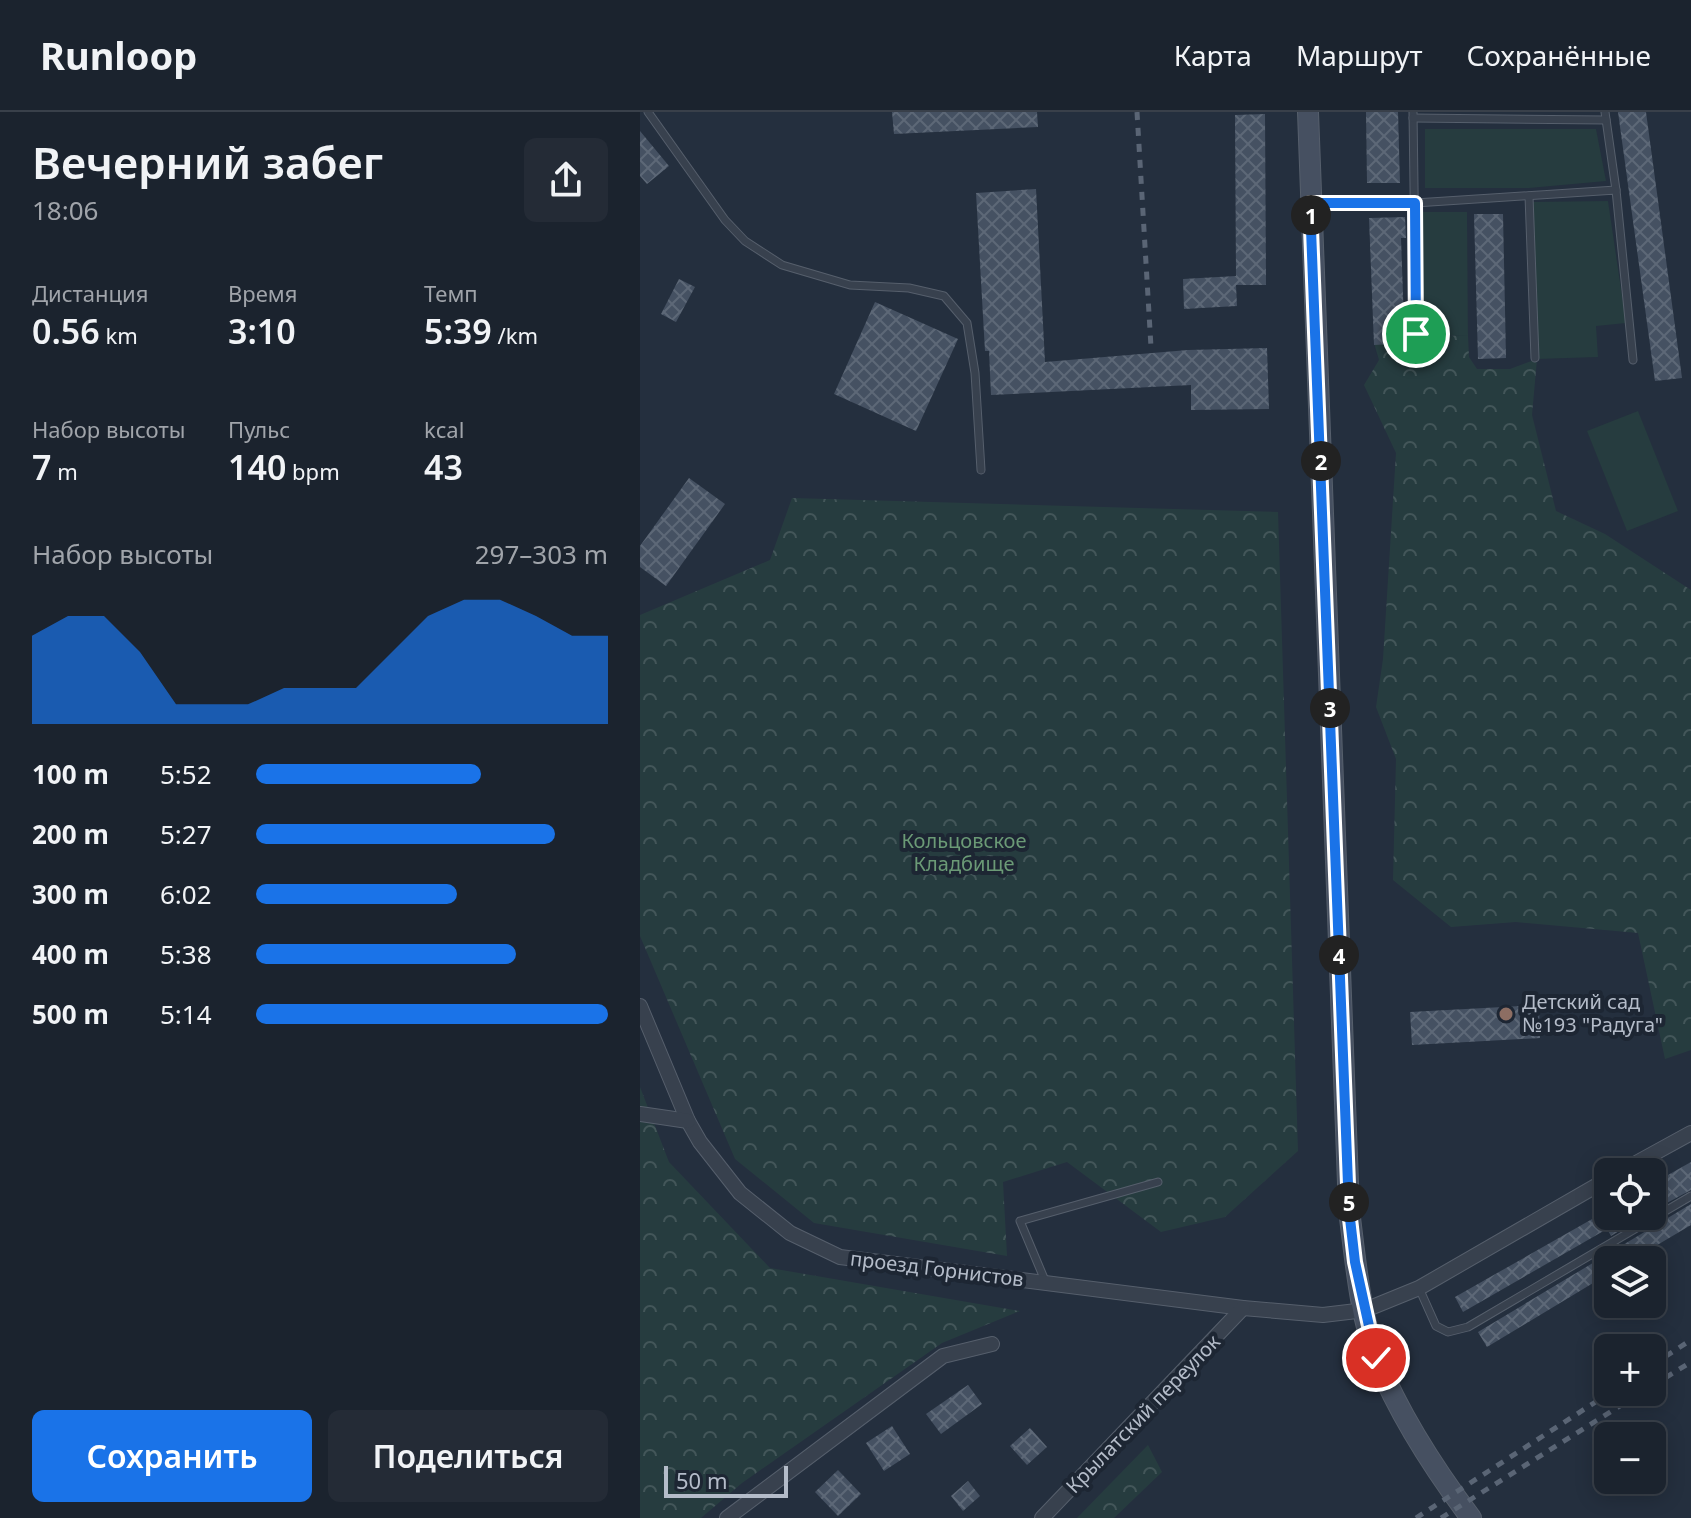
<!DOCTYPE html>
<html lang="ru">
<meta charset="utf-8">
<style>
:root{--surface:#1b232e;--page:#242b36;--text:#f1f3f6;--muted:#a0a4aa;--line:#39404a;--accent:#1a73e8}
body{margin:0;font-family:"Noto Sans",sans-serif;background:var(--page);color:var(--text);height:100vh;display:flex;flex-direction:column;font-size:30px;white-space:nowrap}
*{box-sizing:border-box;margin:0}
p{font-size:26px;color:var(--muted)}
.icon{flex:none;width:44px;height:44px;fill:none;stroke:currentColor;stroke-width:2;stroke-linecap:round;stroke-linejoin:round}
.map{position:relative;flex:1;overflow:hidden}
.sheet{display:flex;flex-direction:column;background:var(--surface);width:640px}
.sheet>*{flex:none}
.fabs{position:absolute;left:954px;top:1046px;display:grid;gap:16px}
.fabs a{display:grid;place-items:center;width:72px;height:72px;border-radius:12px;background:var(--surface);box-shadow:0 4px 20px #0003,0 0 0 2px var(--line);font-size:40px}
.scale{position:absolute;left:24px;bottom:20px;width:124px;box-sizing:border-box;padding-left:8px;border:4px solid #b4bcc9;border-top:0;font-size:22px;line-height:28px;white-space:nowrap;color:#b4bcc9;-webkit-text-stroke:6px #1d2633;paint-order:stroke}
.pin{position:absolute;display:grid;place-items:center;width:68px;height:68px;color:#fff;margin:-34px;border:4px solid #fff;border-radius:50%;box-shadow:0 2px 8px #0007}
.km{position:absolute;width:40px;height:40px;margin:-20px;border-radius:50%;background:#222;color:#fff;font-size:22px;line-height:40px;text-align:center}
.round{display:grid;place-items:center;flex:none;width:84px;height:84px;border-radius:12px;background:var(--page)}
.summary{display:flex;align-items:center;justify-content:space-between;height:136px;padding:0 32px}
h1{font-size:44px;font-weight:600;line-height:60px}
.stats{display:grid;grid-template-columns:repeat(3,1fr);gap:12px;height:136px;padding:8px 32px}
.stats div{display:grid;align-content:center}
.stats b{font-size:34px;font-weight:600}
.stats small{font-size:22px;font-weight:400}
.stats p{font-size:22px}
.chart{height:224px;padding:16px 32px}
.chart p{display:flex;justify-content:space-between}
.chart svg{width:100%;height:144px;margin-top:8px;fill:var(--accent);opacity:.7}
.cta{display:flex;gap:16px;margin-top:auto;padding:16px 32px}
.cta a{flex:1;height:92px;border-radius:12px;background:var(--accent);color:#fff;font-size:32px;font-weight:600;line-height:92px;text-align:center}
.cta a+a{background:var(--page);color:var(--text)}
ul{padding:0 32px;list-style:none;font-size:26px}
li{display:grid;grid-template-columns:128px 96px 1fr;align-items:center;height:60px}
li i{height:20px;border-radius:10px;background:var(--accent)}
header{display:flex;align-items:center;gap:48px;box-sizing:border-box;height:112px;padding:0 40px;background:var(--surface);border-bottom:2px solid var(--line)}
header strong{font-size:38px}
nav{display:flex;gap:44px;margin-inline-start:auto;font-size:28px}
main{display:flex;flex:1;min-height:0}
.map>svg:first-child{display:block}
.grass{fill:#263c3f}
.forest{fill:url(#forest-crowns)}
.building{fill:url(#building-cross-hatch)}
.lines{fill:none;stroke-linecap:round;stroke-linejoin:round}
.service-casing{stroke:#565f6c;stroke-width:9}
.minor-casing{stroke:#565f6c;stroke-width:16}
.secondary-casing{stroke:#565f6c;stroke-width:22}
.service{stroke:#38414e;stroke-width:7}
.minor{stroke:#38414e;stroke-width:14}
.secondary{stroke:#465061;stroke-width:20}
.rail{stroke:#5a6575;stroke-width:5;stroke-dasharray:8 8;stroke-linecap:butt}
.route-casing{stroke:#fff;stroke-width:16}
.route{stroke:#1a73e8;stroke-width:10}
.education-dot{fill:#8d6e63;stroke:#1d2633;stroke-width:3}
.labels{text-anchor:middle;stroke-width:8;stroke-linejoin:round;paint-order:stroke}
.park-label{font-size:20px;fill:#6b9a76;stroke:#1d2633}
.poi-label{font-size:20px;fill:#b4bcc9;stroke:#1d2633;text-anchor:start}
.street-label{font-size:20px;fill:#b4bcc9;stroke:#1d2633}
</style>
<header>
<strong>Runloop</strong>
<nav><a>Карта</a><a>Маршрут</a><a>Сохранённые</a></nav>
</header>
<main>
<section class="sheet">
<div class="summary"><div><h1>Вечерний забег</h1><p>18:06</p></div><a class="round"><svg class="icon" aria-label="share" viewBox="0 0 24 24"><path d="M12 15V3M7 8l5-5 5 5M5 13v7h14v-7"/></svg></a></div>
<div class="stats">
<div><p>Дистанция</p><b>0.56<small> km</small></b></div>
<div><p>Время</p><b>3:10</b></div>
<div><p>Темп</p><b>5:39<small> /km</small></b></div>
</div>
<div class="stats">
<div><p>Набор высоты</p><b>7<small> m</small></b></div>
<div><p>Пульс</p><b>140<small> bpm</small></b></div>
<div><p>kcal</p><b>43</b></div>
</div>
<div class="chart"><p><span>Набор высоты</span>297–303 m</p>
<svg viewBox="0 0 160 44" preserveAspectRatio="none"><path d="M0 44V17L10 11L20 11L30 22L40 38L50 38L60 38L70 33L80 33L90 33L100 22L110 11L120 6L130 6L140 11L150 17L160 17V44z"/></svg>
</div>
<ul>
<li><b>100 m</b>5:52<i style="width:64%"></i></li>
<li><b>200 m</b>5:27<i style="width:85%"></i></li>
<li><b>300 m</b>6:02<i style="width:57%"></i></li>
<li><b>400 m</b>5:38<i style="width:74%"></i></li>
<li><b>500 m</b>5:14<i style="width:100%"></i></li>
</ul>
<div class="cta"><a>Сохранить</a><a>Поделиться</a></div>
</section>
<div class="map">
<svg width="1051" height="1406" viewBox="0 0 1051 1406">
<defs>
<pattern id="forest-crowns" width="20" height="18" patternUnits="userSpaceOnUse" patternTransform="scale(2)"><rect width="20" height="18" fill="#263c3f"/><path d="M2 6a3 3 0 1 1 6 0M12 15a3 3 0 1 1 6 0" fill="none" stroke="#435659"/></pattern>
<pattern id="building-cross-hatch" width="8" height="8" patternUnits="userSpaceOnUse" patternTransform="scale(2)"><rect width="8" height="8" fill="#455162"/><path d="M0 0l8 8M0 8l8-8" fill="none" stroke="#5d6877"/></pattern>
</defs>
<rect width="100%" height="100%" fill="#242f3e"/>
<g class="grass">
<polygon points="785,17 956,17 966,69 889,76 785,76"/>
<polygon points="968,89 986,211 956,214 958,245 897,247 891,90"/>
<polygon points="779,100 827,100 828,224 777,223"/>
<polygon points="998,299 1038,399 987,419 947,319"/>
</g>
<g class="forest">
<polygon points="777,223 828,224 829,245 837,257 870,257 897,247 892,303 916,399 965,422 1051,478 1051,938 1025,947 998,821 876,810 811,815 753,768 756,647 736,595 743,547 756,341 724,273 739,248 734,231 777,230"/>
<polygon points="152,386 638,400 658,1039 585,1105 521,1120 427,1050 363,1070 367,1144 174,1111 95,1047 0,824 0,503 130,448"/>
<polygon points="0,975 29,1050 130,1156 380,1199 302,1231 102,1371 61,1406 0,1406"/>
<polygon points="508,1333 522,1360 474,1406 437,1406"/>
</g>
<g class="building">
<polygon points="252,0 397,0 398,15 254,22"/>
<polygon points="726,0 758,0 760,71 727,71"/>
<polygon points="978,0 1006,0 1042,266 1015,269"/>
<polygon points="625,2 626,173 596,173 597,194 544,197 543,167 596,164 595,3"/>
<polygon points="0,19 29,54 7,72 0,64"/>
<polygon points="396,77 405,250 548,238 627,236 629,297 551,298 551,273 351,283 349,239 345,239 336,81"/>
<polygon points="834,102 863,102 866,246 838,247"/>
<polygon points="765,105 766,126 761,126 764,211 768,211 769,231 734,233 729,106"/>
<polygon points="39,167 55,175 36,210 21,202"/>
<polygon points="235,190 318,227 276,319 194,282"/>
<polygon points="49,366 85,392 26,474 0,455 0,434"/>
<polygon points="899,893 900,926 772,933 770,900"/>
<polygon points="1051,1050 1051,1078 1012,1099 1012,1072"/>
<polygon points="1051,1092 1051,1113 992,1148 968,1148 968,1162 847,1235 838,1220"/>
<polygon points="968,1098 968,1104 1004,1104 971,1124 967,1117 823,1200 815,1185"/>
<polygon points="328,1273 342,1292 301,1322 286,1302"/>
<polygon points="252,1314 270,1342 244,1359 226,1331"/>
<polygon points="390,1316 407,1335 387,1353 370,1334"/>
<polygon points="198,1358 221,1382 198,1404 175,1380"/>
<polygon points="328,1369 340,1384 323,1399 311,1384"/>
</g>
<g class="lines">
<g class="service-casing">
<g id="service">
<polyline points="8,0 85,108 105,129 142,153 210,173 269,176 304,184 327,211 335,261 341,358"/>
<polyline points="773,0 776,222"/>
<polyline points="965,0 976,78"/>
<polyline points="773,6 966,8"/>
<polyline points="889,84 895,246"/>
<polyline points="674,91 775,91 976,78 993,248"/>
<polyline points="406,1171 380,1109 518,1070"/>
<polyline points="779,1176 796,1214 808,1220 828,1215 1051,1084"/>
</g>
</g>
<g class="minor-casing">
<g id="minor">
<polyline points="0,894 48,1009 60,1030 100,1081 150,1121 200,1145 603,1196 683,1203 725,1198 779,1176 968,1067"/>
<polyline points="0,1002 48,1009"/>
<polyline points="980,1060 1051,1021"/>
<polyline points="87,1406 303,1244 352,1232"/>
<polyline points="402,1406 603,1196"/>
</g>
</g>
<g class="secondary-casing">
<path id="secondary" d="M668,0l41,1098c6,46 11,107 28,150 23,56 58,110 94,158"/>
</g>
<use href="#service" class="service"/>
<use href="#minor" class="minor"/>
<use href="#secondary" class="secondary"/>
<g class="rail">
<polyline points="497,0 511,235"/>
<polyline points="1012,1253 1051,1228"/>
<polyline points="1012,1274 1051,1250"/>
<polyline points="776,1406 971,1280"/>
<polyline points="801,1406 1002,1280"/>
</g>
</g>
<g class="lines">
<g class="route-casing">
<polyline id="route" points="736,1246 715,1150 709,1098 670,91 775,91 776,222"/>
</g>
<use href="#route" class="route"/>
</g>
<circle class="education-dot" cx="866" cy="902" r="8"/>
<g class="labels">
<g class="park-label">
<text x="324" y="736">Кольцовское<tspan x="324" dy="23">Кладбище</tspan></text>
</g>
<g class="poi-label">
<text x="882" y="897">Детский сад<tspan x="882" dy="23">№193 "Радуга"</tspan></text>
</g>
<g class="street-label">
<text transform="translate(297 1157) rotate(7)" y="7">проезд Горнистов</text>
<text transform="translate(503 1302) rotate(-46)" y="7">Крылатский переулок</text>
</g>
</g>
</svg>
<div class="fabs">
<a><svg class="icon" aria-label="locate" viewBox="0 0 24 24"><circle cx="12" cy="12" r="6"/><path d="M12 2v4M12 18v4M2 12h4M18 12h4"/></svg></a>
<a><svg class="icon" aria-label="layers" viewBox="0 0 24 24"><path d="M12 4l9 5-9 5-9-5zM3 14l9 5 9-5"/></svg></a>
<a>+</a>
<a>−</a>
</div>
<div class="scale">50 m</div>
<div class="pin" style="left:776px;top:222px;background:#1e9e55"><svg class="icon" aria-label="arrive" viewBox="0 0 24 24"><path d="M6 21V4h12l-3 4 3 4H6"/></svg></div>
<div class="pin" style="left:736px;top:1246px;background:#d93025"><svg class="icon" aria-label="check" viewBox="0 0 24 24"><path d="M5 12l5 5 9-10"/></svg></div>
<b class="km" style="left:671px;top:103px">1</b>
<b class="km" style="left:681px;top:349px">2</b>
<b class="km" style="left:690px;top:596px">3</b>
<b class="km" style="left:699px;top:843px">4</b>
<b class="km" style="left:709px;top:1090px">5</b>
</div>
</main>
